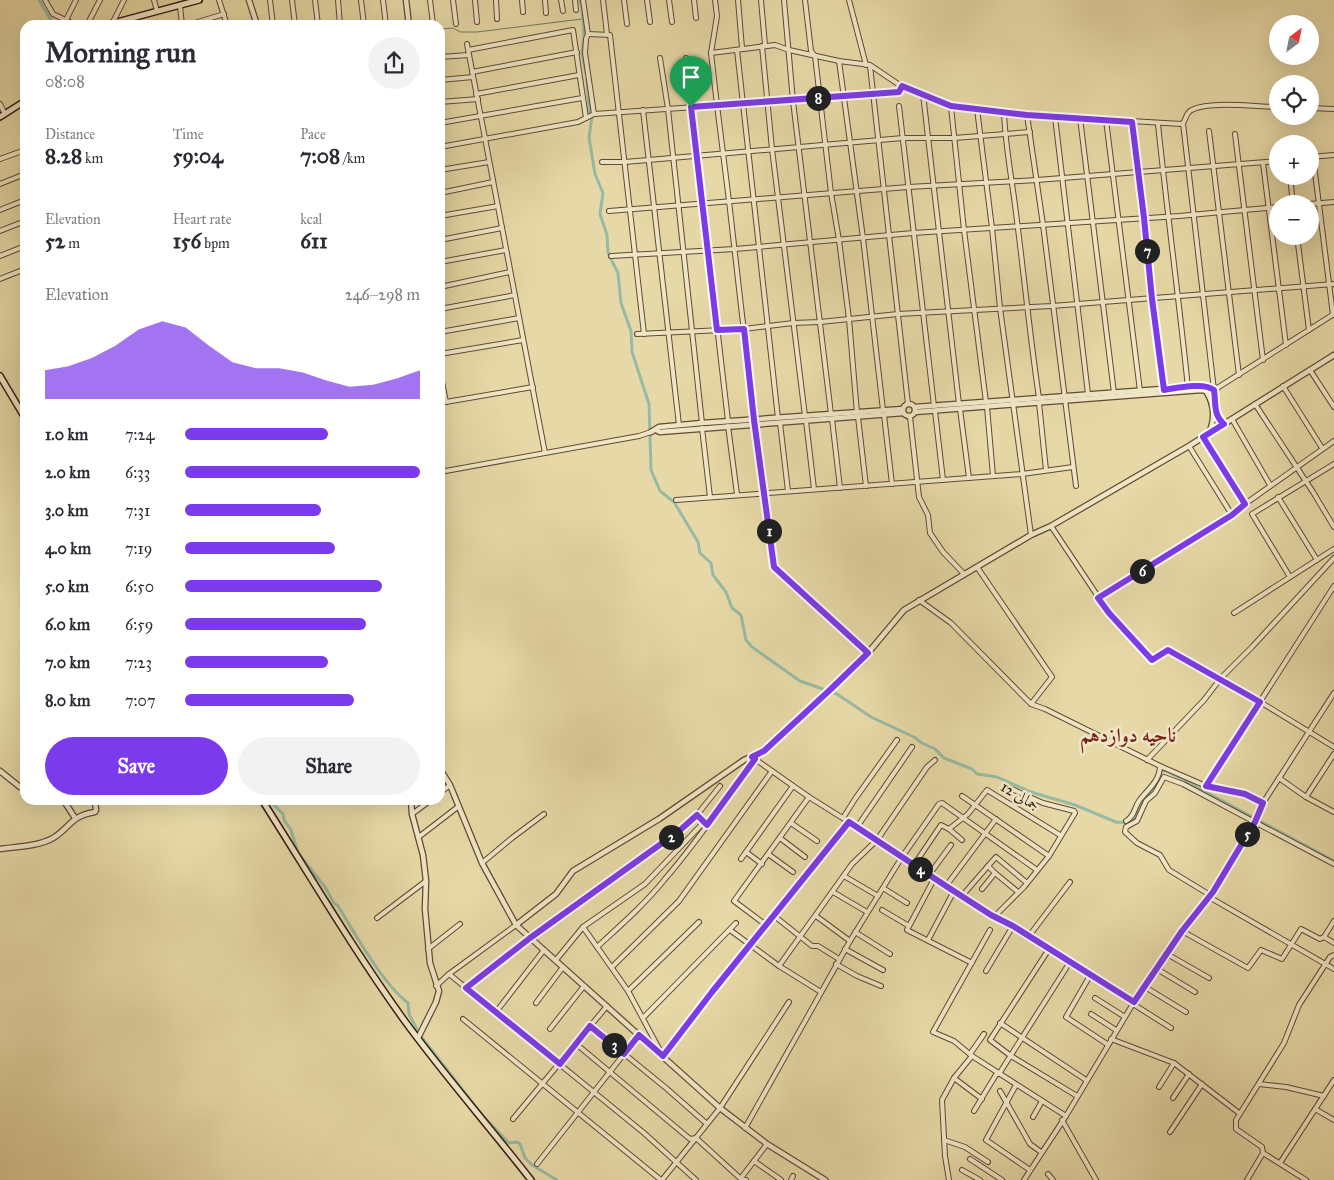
<!DOCTYPE html>
<meta charset="utf-8">
<style>
:root{--surface:#fff;--page:#f2f2f3;--text:#2b2b33;--muted:#7c7c81;--accent:#7c3aed}
body{margin:0;font-family:"IM FELL Great Primer",Amiri,serif;background:var(--page);color:var(--text);height:100vh;display:flex;flex-direction:column;font-size:19px;white-space:nowrap}
*{box-sizing:border-box;margin:0}
p{font-size:16px;color:var(--muted)}
.icon{flex:none;width:28px;height:28px;fill:none;stroke:currentColor;stroke-width:2;stroke-linecap:round;stroke-linejoin:round}
.map{position:relative;flex:1;overflow:hidden}
.panel{position:absolute;left:20px;top:20px;width:425px;height:785px;display:flex;flex-direction:column;background:var(--surface);border-radius:15px;box-shadow:0 5px 20px #0002}
.panel>*{flex:none}
.needle{width:32px;rotate:32deg}
.fabs{position:absolute;left:1269px;top:15px;display:grid;gap:10px}
.fabs a{display:grid;place-items:center;width:50px;height:50px;border-radius:50%;background:var(--surface);box-shadow:0 5px 20px #0002;font-size:25px}
.pin{position:absolute;display:grid;place-items:center;width:42px;height:42px;color:#fff;margin:-51px -21px;border-radius:50% 50% 50% 0;rotate:-45deg;box-shadow:0 0 5px #0007}
.pin .icon{rotate:45deg}
.km{position:absolute;width:25px;height:25px;margin:-12px;border-radius:50%;background:#222;color:#fff;font-size:14px;line-height:25px;text-align:center}
.round{display:grid;place-items:center;flex:none;width:52px;height:52px;border-radius:26px;background:var(--page)}
.head{display:flex;align-items:center;justify-content:space-between;height:85px;padding:0 25px}
h1{font-size:28px;font-weight:800;line-height:38px}
.metrics{display:grid;grid-template-columns:repeat(3,1fr);gap:8px;height:85px;padding:5px 25px}
.metrics div{display:grid;align-content:center}
.metrics b{font-size:21px;font-weight:800}
.metrics small{font-size:14px;font-weight:400}
.metrics p{font-size:14px}
.chart{height:140px;padding:10px 25px}
.chart p{display:flex;justify-content:space-between}
.chart svg{width:100%;height:90px;margin-top:5px;fill:var(--accent);opacity:.7}
.primary-button{display:flex;gap:10px;margin-top:auto;padding:10px 25px}
.primary-button a{flex:1;height:58px;border-radius:30px;background:var(--accent);color:#fff;font-size:20px;font-weight:800;line-height:58px;text-align:center}
.primary-button a+a{background:var(--page);color:var(--text)}
ul{padding:0 25px;list-style:none;font-size:16px}
li{display:grid;grid-template-columns:80px 60px 1fr;align-items:center;height:38px}
li i{height:12px;border-radius:6px;background:var(--accent)}
.map>svg:first-child{display:block}
.lines{fill:none;stroke-linecap:round;stroke-linejoin:round}
.stream{stroke:#6f7a67;stroke-width:1}
.canal{stroke:#97baa4;stroke-width:3}
.minor-casing{stroke:#604a32;stroke-width:6}
.tertiary-casing{stroke:#604a32;stroke-width:7}
.secondary-casing{stroke:#331a0b;stroke-width:8}
.minor{stroke:#efe6c6;stroke-width:4}
.tertiary{stroke:#efe6c6;stroke-width:4.5}
.secondary{stroke:#efe6c6;stroke-width:5}
.route-casing{stroke:#fff;stroke-width:10}
.route{stroke:#7c3aed;stroke-width:6}
.labels{text-anchor:middle;stroke-width:5;stroke-linejoin:round;paint-order:stroke}
.street-label{font-size:15px;fill:#331a0b;stroke:#efe6c6}
.district-label{font-size:20px;font-weight:bold;fill:#7a1f14;stroke:#efe6c6}
</style>
<div class="map">
<svg width="1334" height="1180" viewBox="0 0 1334 1180">
<rect width="100%" height="100%" fill="#e7d9a7"/>
<filter id="stains"><feTurbulence type="fractalNoise" baseFrequency=".004" numOctaves="4"/><feColorMatrix values="0 0 0 0 .2 0 0 0 0 .09 0 0 0 0 .02 0 0 0 .5 -.17"/></filter>
<radialGradient id="worn" r=".72"><stop offset=".6" stop-color="#630" stop-opacity="0"/><stop offset="1" stop-color="#630" stop-opacity=".3"/></radialGradient>
<g class="lines">
<polyline class="stream" points="440,29 453,28 460,32 477,32 582,19"/>
<g class="canal">
<polyline points="39,0 54,25"/>
<polyline points="580,0 582,7 584,36 582,54 586,73"/>
<polyline points="587,79 589,109 592,117 589,137 595,174 603,193 600,214 607,235 608,253 618,273 621,303 631,331 632,352 649,404 651,470 660,491 674,502 698,542 700,553 711,563 713,575 726,592 732,608 741,615 746,640 752,647 800,681 837,694 871,717 914,737 922,743 935,749 944,758 972,769 977,774 997,777 1031,792 1075,805 1116,822 1131,823 1141,802 1156,785 1162,771 1167,771 1334,861"/>
<path d="M269,800l14,14 1,6 7,10 7,23 27,34 9,16 4,3c17,28 45,78 70,97l1,11 11,21 63,81 26,27 8,-1 3,2 5,14 7,7 25,15"/>
</g>
<g class="minor-casing">
<g id="minor">
<polyline points="45,0 53,14 76,25"/>
<polyline points="154,0 157,11"/>
<polyline points="219,0 227,25"/>
<polyline points="270,0 273,25"/>
<polyline points="292,0 295,25"/>
<polyline points="315,0 318,25"/>
<polyline points="338,0 340,25"/>
<polyline points="361,0 364,25"/>
<polyline points="383,0 386,25"/>
<polyline points="430,0 433,24"/>
<polyline points="453,0 456,24"/>
<polyline points="475,0 477,22"/>
<polyline points="496,0 497,19"/>
<polyline points="522,0 523,12"/>
<polyline points="545,0 546,13"/>
<polyline points="561,0 563,11"/>
<polyline points="575,0 576,10"/>
<polyline points="583,0 588,34 586,39 585,53 594,114"/>
<polyline points="603,0 607,34"/>
<polyline points="624,0 627,24"/>
<polyline points="647,0 650,22"/>
<polyline points="669,0 672,22"/>
<polyline points="694,0 696,18"/>
<polyline points="715,0 717,16 711,53 717,105 729,201 754,420 774,567 868,653"/>
<polyline points="738,0 742,48"/>
<polyline points="761,0 765,45"/>
<polyline points="784,0 793,101 831,414"/>
<polyline points="805,0 811,51 815,56 831,193 839,240 849,319 857,413"/>
<polyline points="849,0 866,65"/>
<polyline points="180,6 182,25"/>
<polyline points="66,20 76,0"/>
<polyline points="113,22 124,0"/>
<polyline points="87,25 100,0"/>
<polyline points="188,25 224,14"/>
<polyline points="588,34 610,35 644,334"/>
<polyline points="467,44 545,453"/>
<polyline points="762,46 772,149 805,416"/>
<polyline points="468,50 573,30 586,118"/>
<polyline points="737,50 778,418"/>
<path d="M711,53l64,-8 14,5 50,11 31,4 31,21 50,21 76,8 155,9c4,-3 3,-9 8,-13 15,-11 68,-4 88,-4"/>
<polyline points="440,57 469,55"/>
<polyline points="660,58 668,109 702,423"/>
<polyline points="686,58 728,421"/>
<polyline points="839,61 863,238 883,410"/>
<polyline points="870,66 908,404"/>
<polyline points="472,72 577,52"/>
<polyline points="440,80 473,77"/>
<polyline points="476,94 579,75"/>
<polyline points="923,94 959,404"/>
<polyline points="440,102 478,99"/>
<polyline points="0,104 5,114"/>
<polyline points="899,106 934,406"/>
<polyline points="951,107 964,230 986,402"/>
<polyline points="1310,108 1334,109"/>
<polyline points="977,109 992,228 1000,308 1031,535"/>
<polyline points="643,110 679,425"/>
<path d="M1004,111c1,35 8,68 12,102 8,62 14,124 23,185"/>
<polyline points="1027,115 1043,225 1076,486"/>
<polyline points="1055,117 1088,394"/>
<polyline points="1080,118 1114,393"/>
<polyline points="1106,120 1140,391"/>
<polyline points="1132,122 1137,172 1144,218 1152,299 1164,389"/>
<polyline points="440,123 582,98"/>
<polyline points="1183,123 1214,390 1334,314"/>
<path d="M1158,124c9,88 21,175 30,264"/>
<polyline points="1209,131 1239,375"/>
<polyline points="1235,134 1263,360"/>
<polyline points="440,147 578,122 594,114 899,93 901,86"/>
<polyline points="1310,157 1334,155"/>
<polyline points="1313,157 1333,315"/>
<polyline points="0,159 25,150"/>
<polyline points="602,162 625,162 903,138 954,138 1030,132"/>
<polyline points="1263,163 1286,345"/>
<polyline points="440,170 489,162"/>
<polyline points="1290,176 1293,204"/>
<polyline points="0,184 25,174"/>
<polyline points="440,193 493,182"/>
<polyline points="1310,204 1334,202"/>
<polyline points="0,210 25,200"/>
<polyline points="609,211 908,187 1037,180 1278,161"/>
<polyline points="440,216 498,206"/>
<polyline points="0,231 25,221"/>
<polyline points="1297,236 1309,330"/>
<polyline points="440,240 502,228"/>
<polyline points="0,256 25,246"/>
<polyline points="611,256 735,249 913,233 1179,216 1278,207"/>
<polyline points="440,262 506,250"/>
<polyline points="0,279 25,269"/>
<polyline points="440,287 510,272"/>
<polyline points="440,309 515,295"/>
<polyline points="440,332 519,318"/>
<polyline points="637,334 744,329 793,323 820,322 898,314 1052,306 1334,284"/>
<polyline points="440,354 523,340"/>
<polyline points="1310,370 1334,407"/>
<polyline points="440,372 446,402"/>
<polyline points="1283,386 1322,448"/>
<polyline points="440,403 533,387"/>
<polyline points="1039,403 1046,470"/>
<polyline points="1255,404 1313,492 1334,527"/>
<polyline points="987,407 993,476"/>
<polyline points="960,409 969,478"/>
<polyline points="935,411 943,480"/>
<polyline points="884,415 892,484"/>
<polyline points="858,417 866,486"/>
<polyline points="910,417 919,497 928,515 930,533 943,552 964,574"/>
<polyline points="832,419 840,488"/>
<polyline points="1232,419 1270,485"/>
<polyline points="806,421 814,489"/>
<polyline points="780,423 788,491"/>
<polyline points="728,426 737,494"/>
<polyline points="702,428 710,497"/>
<polyline points="1203,437 1245,504"/>
<polyline points="1189,446 1232,515"/>
<polyline points="440,472 639,436 651,432"/>
<polyline points="1278,497 1317,560"/>
<polyline points="676,500 1022,474 1073,467"/>
<polyline points="1051,526 1109,613 1152,661 1169,650 1221,678 1334,747"/>
<polyline points="977,567 1052,677 1031,704"/>
<polyline points="1290,577 1252,514 1334,464"/>
<polyline points="1098,598 1232,515 1245,504 1334,441"/>
<polyline points="919,600 951,623 1031,704 1045,709 1160,766 1206,786 1245,794 1263,803"/>
<polyline points="1234,613 1334,549"/>
<polyline points="752,757 809,797 857,827 934,879 991,915 1013,926 1134,1002"/>
<polyline points="1147,760 1204,700 1221,678 1252,647 1334,558"/>
<polyline points="1279,778 1306,797 1334,812"/>
<polyline points="1206,786 1334,586"/>
<polyline points="440,793 450,785"/>
<polyline points="962,796 1049,856"/>
<polyline points="1306,797 1334,754"/>
<polyline points="412,814 431,800"/>
<polyline points="843,818 855,799 897,740"/>
<path d="M1126,821c9,-5 8,-13 13,-20 8,-11 21,-20 21,-35"/>
<polyline points="791,823 817,841"/>
<polyline points="857,827 912,747"/>
<polyline points="949,829 968,814 987,790 1060,835"/>
<polyline points="420,836 459,806"/>
<polyline points="780,838 805,857"/>
<polyline points="746,852 762,864"/>
<polyline points="768,854 793,872"/>
<polyline points="741,859 793,786"/>
<polyline points="482,863 512,838 544,814"/>
<polyline points="914,865 941,825 949,829 962,840"/>
<polyline points="988,866 996,857 1027,883"/>
<polyline points="929,875 951,845"/>
<polyline points="844,876 878,896"/>
<polyline points="934,879 907,930 972,963"/>
<polyline points="946,886 996,819"/>
<polyline points="883,888 907,903"/>
<polyline points="982,889 995,873 1018,892"/>
<polyline points="833,892 867,912"/>
<polyline points="1210,895 1169,870 1160,855 1137,843 1125,832 1126,827 1137,821 1146,801 1155,793 1164,777 1183,784 1334,864"/>
<polyline points="962,896 988,866 995,873"/>
<polyline points="1209,897 1334,969"/>
<polyline points="882,910 909,926"/>
<polyline points="773,915 812,946 818,946 839,959"/>
<polyline points="816,916 850,941"/>
<polyline points="995,916 1024,887 1049,856 1075,813 1074,811 1043,803 1005,786"/>
<polyline points="377,918 426,881"/>
<polyline points="1334,921 1324,937 1334,943"/>
<polyline points="766,925 734,901 809,797"/>
<polyline points="583,927 628,991 663,1056 849,822"/>
<polyline points="730,930 779,966 821,992"/>
<polyline points="990,930 933,1032 954,1041 972,1056 1066,1116"/>
<polyline points="1182,931 1248,968 1261,950 1282,959 1301,929 1320,939 1324,937"/>
<polyline points="855,932 890,954"/>
<polyline points="1029,936 1070,882"/>
<polyline points="928,940 954,891"/>
<path d="M597,947c24,-22 48,-43 68,-68 33,-38 61,-80 90,-120"/>
<polyline points="428,949 460,924"/>
<polyline points="845,949 883,970"/>
<polyline points="1049,949 990,1040 1011,1056 1077,1096"/>
<polyline points="1167,954 1209,978"/>
<polyline points="556,960 583,927 645,884 704,822"/>
<polyline points="836,964 857,976 881,986"/>
<polyline points="779,966 852,864 877,840 927,767 935,760"/>
<polyline points="612,967 679,901 772,771"/>
<polyline points="1157,969 1195,992"/>
<polyline points="986,971 1013,926"/>
<polyline points="449,974 644,1133 696,1180"/>
<polyline points="1091,974 1066,1017 1107,1044"/>
<polyline points="436,986 449,974 516,925"/>
<polyline points="1145,987 1186,1012"/>
<polyline points="466,988 530,938 679,831 697,815 720,786"/>
<polyline points="628,991 699,922"/>
<polyline points="1095,998 1125,1017"/>
<polyline points="536,1003 563,967"/>
<polyline points="1133,1004 1171,1028"/>
<polyline points="496,1012 544,950"/>
<polyline points="1091,1014 1116,1030"/>
<polyline points="643,1018 736,923"/>
<polyline points="463,1019 661,1180"/>
<polyline points="1000,1023 1086,1080"/>
<polyline points="590,1026 666,1088 707,1124"/>
<polyline points="550,1029 584,986"/>
<polyline points="1111,1039 1174,1063 1239,1113"/>
<polyline points="575,1043 690,1139 696,1138 741,1179 746,1180"/>
<polyline points="970,1054 984,1034"/>
<polyline points="999,1074 1070,962"/>
<polyline points="954,1078 982,1099"/>
<polyline points="1259,1084 1286,1087 1324,1096"/>
<polyline points="1016,1085 986,1140 1030,1170"/>
<polyline points="1159,1087 1174,1063"/>
<polyline points="1000,1091 1030,1144 1041,1152"/>
<polyline points="1173,1098 1189,1074"/>
<polyline points="1315,1109 1334,1120"/>
<polyline points="974,1111 997,1073"/>
<polyline points="1033,1117 1042,1101"/>
<polyline points="513,1119 607,1006"/>
<polyline points="1062,1120 1096,1180"/>
<polyline points="745,1128 850,941 902,857 939,804 942,803 1037,870"/>
<polyline points="1170,1132 1202,1084"/>
<polyline points="944,1140 965,1147 988,1162"/>
<polyline points="1263,1153 1306,1180"/>
<polyline points="970,1159 1002,1180"/>
<polyline points="754,1161 781,1180"/>
<polyline points="1280,1163 1334,1080"/>
<polyline points="537,1164 639,1035"/>
<polyline points="962,1170 980,1180"/>
<polyline points="1048,1174 1053,1180"/>
<polyline points="741,1178 767,1144"/>
<polyline points="662,1180 720,1108 789,1002"/>
<polyline points="791,1180 793,1176"/>
<polyline points="949,1180 945,1156 942,1100 954,1078 972,1056"/>
<polyline points="1024,1180 1066,1116 1134,1002 1182,931 1213,892 1255,822 1263,803 1334,693"/>
<polyline points="1247,1180 1263,1153 1262,1147 1236,1129 1236,1120 1284,1043 1299,1005 1330,957 1334,955"/>
</g>
</g>
<g class="tertiary-casing">
<g id="tertiary">
<polyline points="249,0 257,25"/>
<polyline points="406,0 409,25"/>
<circle cx="909" cy="410" r="6"/>
<path d="M915,407l288,-21 8,2 3,2c2,13 -1,25 10,34"/>
<path d="M915,412l287,-22 4,1c9,14 9,28 3,42"/>
<polyline points="656,430 660,432 903,413"/>
<polyline points="651,432 659,427 702,423 903,409"/>
<polyline points="440,769 450,785 482,863 516,925 720,1108 767,1144 825,1180"/>
<polyline points="0,771 20,787 25,785"/>
<polyline points="59,800 64,801 75,818"/>
<polyline points="411,800 412,814 423,855 426,881 425,909 430,963 439,991 436,1002 418,1038"/>
<path d="M0,849c15,-2 40,-3 53,-11 18,-11 17,-22 42,-26l1,-2 -1,-10"/>
<polyline points="516,925 556,894 573,871 659,819 744,760 764,751 832,688 868,653 904,610 1031,535 1051,526 1189,446 1334,355"/>
</g>
</g>
<g class="secondary-casing">
<g id="secondary">
<polyline points="106,25 199,0"/>
<polyline points="0,117 25,101"/>
<polyline points="0,376 25,418"/>
<path d="M262,800c47,74 91,149 142,220 40,55 85,106 127,160"/>
</g>
</g>
<use href="#minor" class="minor"/>
<use href="#tertiary" class="tertiary"/>
<use href="#secondary" class="secondary"/>
</g>
<g class="lines">
<g class="route-casing">
<path id="route" d="M902,86l49,20 76,9 105,7 12,96 8,81 12,91c13,-2 40,-8 50,0 2,13 -1,25 10,34l-21,13 42,67 -13,11 -134,83 11,15 43,47 16,-10 92,52 -54,84 39,8 18,9 -8,19 -42,70 -31,39 -48,71 -121,-76 -22,-11 -45,-29 -97,-64 -137,170 -49,64 -24,-21 -15,19 -34,-28 -30,38 -94,-76 64,-50 149,-107 18,-16 10,10 48,-66 -3,-2 12,-6 68,-63 36,-35 -94,-86 -20,-147 -10,-91 -27,1 -26,-223 208,-15z"/>
</g>
<use href="#route" class="route"/>
</g>
<g class="labels">
<g class="street-label">
<text transform="translate(1020 796) rotate(31)" y="5">جمالی 12</text>
</g>
<g class="district-label">
<text x="1128" y="742">ناحیه دوازدهم</text>
</g>
</g>
<rect width="100%" height="100%" filter="url(#stains)"/>
<rect width="100%" height="100%" fill="url(#worn)"/>
</svg>
<div class="fabs">
<a><svg class="needle" viewBox="-14 -14 28 28"><path d="M0-13l5 13h-10z" fill="#e53935"/><path d="M0 13l5-13h-10z" fill="#7c7c81"/></svg></a>
<a><svg class="icon" aria-label="locate" viewBox="0 0 24 24"><circle cx="12" cy="12" r="6"/><path d="M12 2v4M12 18v4M2 12h4M18 12h4"/></svg></a>
<a>+</a>
<a>−</a>
</div>
<div class="pin" style="left:691px;top:107px;background:#1e9e55"><svg class="icon" aria-label="arrive" viewBox="0 0 24 24"><path d="M6 21V4h12l-3 4 3 4H6"/></svg></div>
<b class="km" style="left:769px;top:531px">1</b>
<b class="km" style="left:671px;top:837px">2</b>
<b class="km" style="left:614px;top:1045px">3</b>
<b class="km" style="left:920px;top:869px">4</b>
<b class="km" style="left:1247px;top:834px">5</b>
<b class="km" style="left:1142px;top:571px">6</b>
<b class="km" style="left:1147px;top:251px">7</b>
<b class="km" style="left:818px;top:98px">8</b>
<section class="panel">
<div class="head"><div><h1>Morning run</h1><p>08:08</p></div><a class="round"><svg class="icon" aria-label="share" viewBox="0 0 24 24"><path d="M12 15V3M7 8l5-5 5 5M5 13v7h14v-7"/></svg></a></div>
<div class="metrics">
<div><p>Distance</p><b>8.28<small> km</small></b></div>
<div><p>Time</p><b>59:04</b></div>
<div><p>Pace</p><b>7:08<small> /km</small></b></div>
</div>
<div class="metrics">
<div><p>Elevation</p><b>52<small> m</small></b></div>
<div><p>Heart rate</p><b>156<small> bpm</small></b></div>
<div><p>kcal</p><b>611</b></div>
</div>
<div class="chart"><p><span>Elevation</span>246–298 m</p>
<svg viewBox="0 0 160 44" preserveAspectRatio="none"><path d="M0 44V30L10 28L20 24L30 18L40 10L50 6L60 9L70 18L80 26L90 29L100 29L110 31L120 35L130 38L140 37L150 34L160 30V44z"/></svg>
</div>
<ul>
<li><b>1.0 km</b>7:24<i style="width:61%"></i></li>
<li><b>2.0 km</b>6:33<i style="width:100%"></i></li>
<li><b>3.0 km</b>7:31<i style="width:58%"></i></li>
<li><b>4.0 km</b>7:19<i style="width:64%"></i></li>
<li><b>5.0 km</b>6:50<i style="width:84%"></i></li>
<li><b>6.0 km</b>6:59<i style="width:77%"></i></li>
<li><b>7.0 km</b>7:23<i style="width:61%"></i></li>
<li><b>8.0 km</b>7:07<i style="width:72%"></i></li>
</ul>
<div class="primary-button"><a>Save</a><a>Share</a></div>
</section>
</div>
